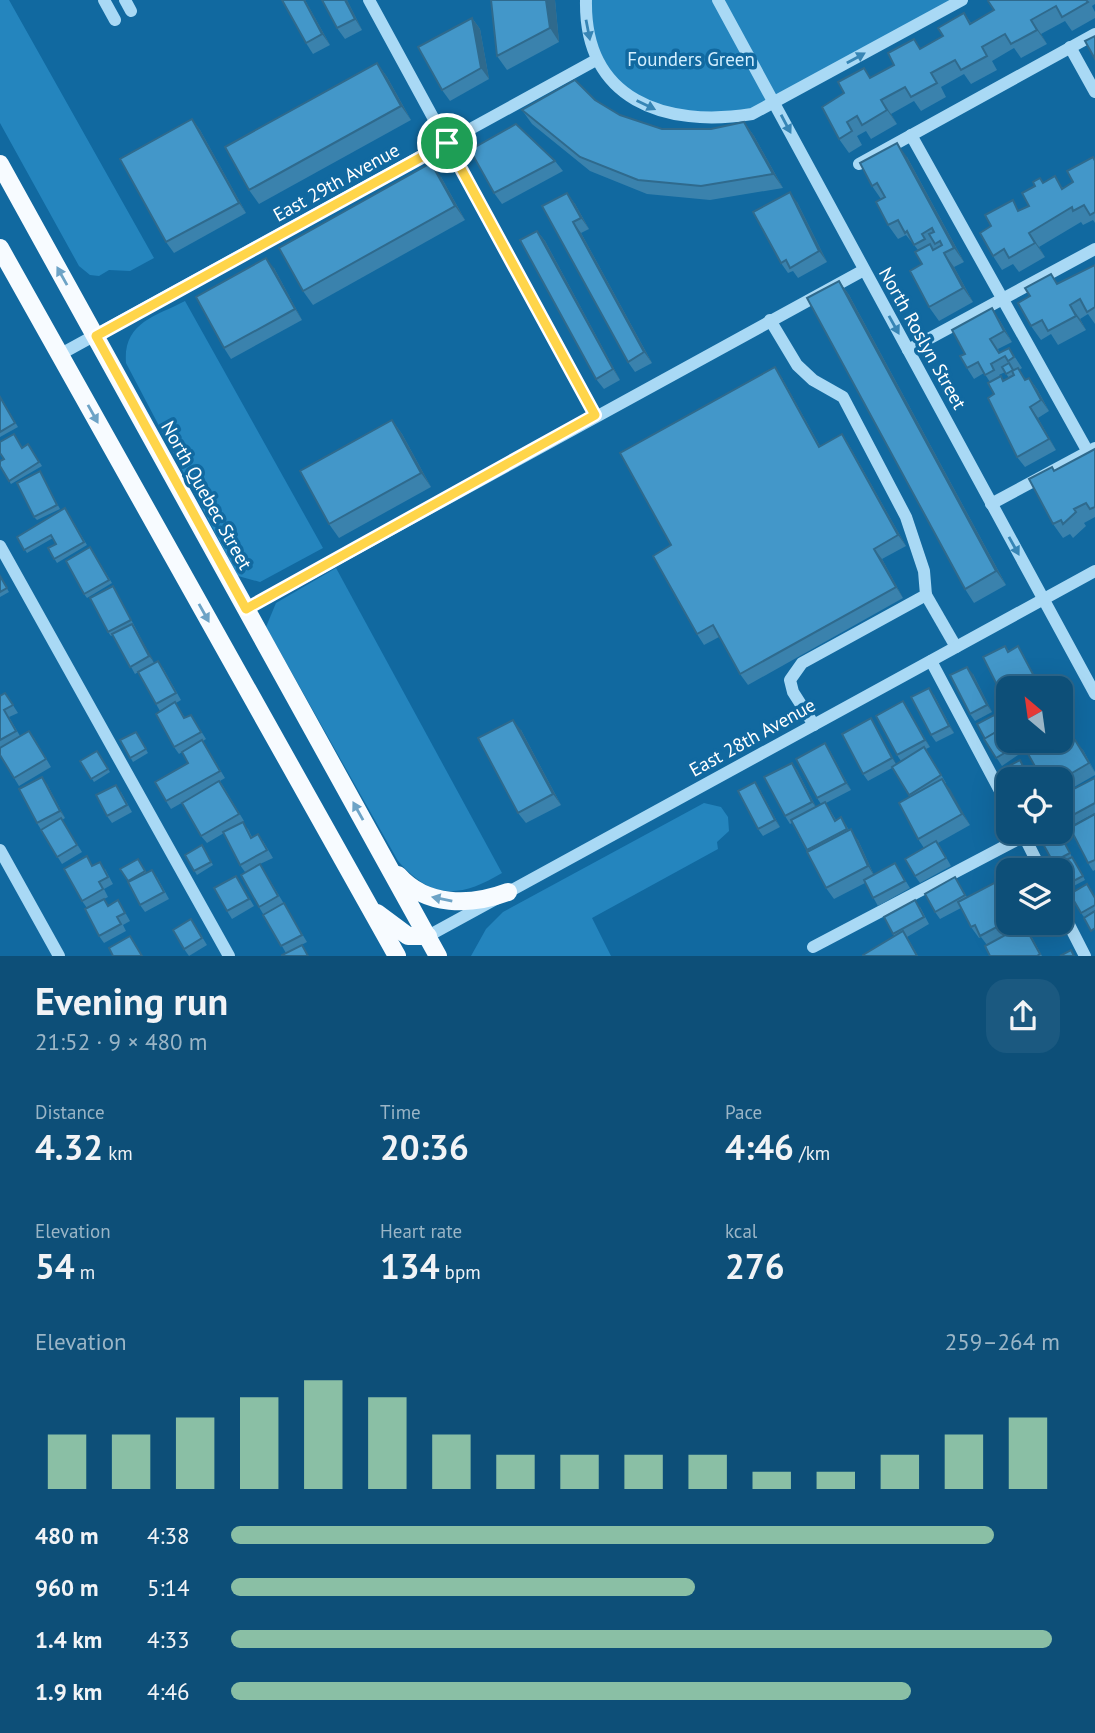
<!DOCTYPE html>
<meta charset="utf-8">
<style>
:root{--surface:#0d4f78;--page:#1b5980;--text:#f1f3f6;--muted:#9ab5c6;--line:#2d668a;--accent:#8abfa5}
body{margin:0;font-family:"PT Sans",sans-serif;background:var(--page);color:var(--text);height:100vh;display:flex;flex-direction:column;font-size:26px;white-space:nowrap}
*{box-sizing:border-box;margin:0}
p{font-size:23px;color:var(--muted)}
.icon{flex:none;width:38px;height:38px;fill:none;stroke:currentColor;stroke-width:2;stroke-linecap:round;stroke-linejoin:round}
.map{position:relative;height:956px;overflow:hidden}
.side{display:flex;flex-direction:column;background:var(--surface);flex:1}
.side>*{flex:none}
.needle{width:46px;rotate:331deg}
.fabs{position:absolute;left:996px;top:676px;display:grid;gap:14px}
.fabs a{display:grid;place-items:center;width:77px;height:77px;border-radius:14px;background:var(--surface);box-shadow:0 7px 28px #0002,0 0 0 2px var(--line);font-size:35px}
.pin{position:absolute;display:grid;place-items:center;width:60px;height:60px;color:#fff;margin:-30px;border:4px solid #fff;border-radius:50%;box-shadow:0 2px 7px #0007}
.round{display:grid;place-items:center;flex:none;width:74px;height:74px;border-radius:21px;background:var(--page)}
.summary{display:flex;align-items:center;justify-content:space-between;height:119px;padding:0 35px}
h1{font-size:38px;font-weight:700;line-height:52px}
.metrics{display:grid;grid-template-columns:repeat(3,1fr);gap:10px;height:119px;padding:7px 35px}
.metrics div{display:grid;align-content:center}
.metrics b{font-size:35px;font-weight:700}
.metrics small{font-size:19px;font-weight:400}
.metrics p{font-size:19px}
.chart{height:196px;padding:14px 35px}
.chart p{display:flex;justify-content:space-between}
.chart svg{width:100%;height:126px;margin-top:7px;stroke:var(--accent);stroke-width:6}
ul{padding:0 35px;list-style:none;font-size:23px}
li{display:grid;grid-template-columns:112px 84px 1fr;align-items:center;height:52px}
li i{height:18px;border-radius:9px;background:var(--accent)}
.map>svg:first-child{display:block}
.green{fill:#2485be}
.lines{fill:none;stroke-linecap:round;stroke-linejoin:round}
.minor{stroke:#a9d9f5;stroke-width:12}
.major{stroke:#f7fbff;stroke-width:18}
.wall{fill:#3a82ad;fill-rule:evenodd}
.shaded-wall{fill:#2f6a8d}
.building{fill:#4397c9;stroke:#2f6a8d;stroke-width:2}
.oneway{fill:#3785b5}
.oneway2{fill:#6da3c6}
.route-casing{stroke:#fff;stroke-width:14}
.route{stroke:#ffd54a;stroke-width:9}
.labels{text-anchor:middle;stroke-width:7;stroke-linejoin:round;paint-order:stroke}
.park-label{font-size:19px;fill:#d2eefe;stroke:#1169a0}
.street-label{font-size:19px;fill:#fff;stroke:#1169a0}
</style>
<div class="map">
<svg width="1095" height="956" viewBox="0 0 1095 956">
<rect width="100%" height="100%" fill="#1169a0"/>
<g class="green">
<polygon points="0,0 9,0 154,258 130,271 109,270 99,276 90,275 79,266 0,123"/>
<polygon points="586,0 962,0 752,114 721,119 645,106 596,60"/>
<path d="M185,301l138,247 -63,34 -22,-6 -112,-213c-3,-40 28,-46 59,-62z"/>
<path d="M336,568l166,305c-42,25 -70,27 -104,-12l-132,-234 10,-24z"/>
<polygon points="704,803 721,807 728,817 729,831 717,842 718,849 592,918 611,956 471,956 486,929 503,912"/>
</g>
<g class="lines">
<g class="minor">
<polyline points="104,0 115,20"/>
<polyline points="125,0 131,11"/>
<polyline points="369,0 595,415"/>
<path d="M586,0c-2,100 79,128 166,114l210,-114"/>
<polyline points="718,0 1095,694"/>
<polyline points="1070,47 1095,92"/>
<polyline points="911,135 1088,452"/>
<polyline points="859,164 1095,34"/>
<polyline points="770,320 797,365 813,380 843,397 906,517 924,571 926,595 802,663 790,680 793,692 814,725"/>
<polyline points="908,350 1095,249"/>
<polyline points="59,355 596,60"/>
<polyline points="991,504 1095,448"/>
<polyline points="0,546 229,956"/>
<polyline points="926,595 956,647"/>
<polyline points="246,609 864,270"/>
<polyline points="931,661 1008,806"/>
<polyline points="1024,836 1041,870"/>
<polyline points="0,850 59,956"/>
<polyline points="1060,907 1085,956"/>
<polyline points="428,936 1095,571"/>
<polyline points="813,947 1024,836 1021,831"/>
</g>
<g class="major">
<polyline points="0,164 438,956"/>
<polyline points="0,248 397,956"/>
<path d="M398,875c28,32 73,31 110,17"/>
<polyline points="377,913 408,936 428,936"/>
</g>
</g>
<g class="wall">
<polygon points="282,0 305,0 330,45 313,54 306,43"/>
<polygon points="347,0 362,30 345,39 337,28"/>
<polygon points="491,0 555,0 559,42 507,70 497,56"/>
<polygon points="989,0 1095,0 1095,4 1092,6 1095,12 1095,18 1072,31 1065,21 1041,34 1047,44 1021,58 1014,48 992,61 997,70 971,84 964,74 941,87 946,97 921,111 914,101 891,114 897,124 871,139 866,131 857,136 862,145 849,153 839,139 844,93 943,36 964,13 971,23 994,10"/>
<polygon points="472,18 480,29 489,79 450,101 442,90"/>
<polygon points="377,63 387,77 411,120 259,204 249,190"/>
<polygon points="595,100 620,115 662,129 711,129 744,122 754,136 783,188 710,200 647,194 590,171 532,124 522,110"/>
<polygon points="192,119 200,130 246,213 174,253 166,242"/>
<polygon points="907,157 964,262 954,267 973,302 939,321 929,307 922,264 918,250 906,235 898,239 888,225 881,199 872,186"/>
<polygon points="1095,160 1095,223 1093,220 1083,225 1081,222 1039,247 1045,257 1019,272 1013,264 1002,270 993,256 991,226 1029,206 1043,182 1064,188 1073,182"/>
<polygon points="555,161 563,171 502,204 494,193"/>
<polygon points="441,177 465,220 313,305 303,291"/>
<polygon points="567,193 575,204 589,229 581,233 652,363 635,372 628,362 542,206"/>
<polygon points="797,202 827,262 798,278 793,271 788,273 781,263"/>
<polygon points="537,231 545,241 620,380 604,389 596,379"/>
<polygon points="1095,265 1095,324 1088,314 1080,319 1086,330 1058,345 1051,334 1041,340 1031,326 1030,296"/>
<polygon points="274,268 302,320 231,359 224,348"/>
<polygon points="839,281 849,295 1006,585 974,603 965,589"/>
<path d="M999,319l13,23 -14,7 2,4 9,-5 13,20 -3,2 7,10 3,-2 8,11 12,22 -11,7 18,32 -31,17 -8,-10 -27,-75 -6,-9 -10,6 -7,-11 -2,-14zM1005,372l4,6 -5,2 -5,-5z"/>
<polygon points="775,367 782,378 820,446 842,434 849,445 906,546 882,559 903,598 748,685 740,674 719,637 704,645 697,634 671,545"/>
<polygon points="0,396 18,427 0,437"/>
<polygon points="392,420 402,434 431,487 339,538 329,524"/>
<polygon points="28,444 42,466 11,484 0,466"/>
<polygon points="1095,449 1095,517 1084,523 1086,526 1073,538 1070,534 1063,538 1053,524 1055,471"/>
<polygon points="40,471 60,509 37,520 34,517"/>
<polygon points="65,508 87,545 57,563 48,548 56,544 53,538 27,553 17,537"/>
<polygon points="90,547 112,583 87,598 84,594"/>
<polygon points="0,576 9,592 0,597"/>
<polygon points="115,589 154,663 163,668 181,700 176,703 185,718 191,715 206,739 203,741 225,778 220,781 244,821 241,823 248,829 252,837 263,841 273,858 260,864 307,942 286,953 259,907 245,872 240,865 224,833 207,843 201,836 208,788 171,809 166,801 188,763 182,752 179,754 174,747 160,711 156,704 140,671 135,674 113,635 111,636 108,632"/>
<polygon points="1005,646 1009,651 1023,654 1037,681 1047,688 1008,688 1008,715 1005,699 1003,697"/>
<polygon points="973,674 992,712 975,721 970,714"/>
<polygon points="5,693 18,713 9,717 20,736 34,738 51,767 19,786 0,755 0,696"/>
<polygon points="934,695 954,733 936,742 931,735"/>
<polygon points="903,701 930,747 926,749 946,783 945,783 970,825 938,843 951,866 920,883 915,876 924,848 918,839 910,797 892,768 868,781 863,774 871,718 896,764 901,761 897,755"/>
<polygon points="1060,708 1071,724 1060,730"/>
<polygon points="994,715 1018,755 1002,766 984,739"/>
<polygon points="521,730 561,805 526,823 518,813"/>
<polygon points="1063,731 1071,742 1083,750 1095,772 1095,775 1060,795"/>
<polygon points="136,732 148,753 133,762 120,740"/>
<polygon points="1022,740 1041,740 1028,748"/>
<polygon points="97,751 110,772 94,782 80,761"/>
<polygon points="830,751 851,790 826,803 836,820 841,817 849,830 858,840 874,875 895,863 910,888 878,906 865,883 834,899 826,888 792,823 790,824 785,816 792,763 797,770 816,807 821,804 817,798"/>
<polygon points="1095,778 1095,813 1069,827 1064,820"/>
<polygon points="47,784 65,818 62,820 82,852 62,864 37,823"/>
<polygon points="760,790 780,827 763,836 758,829"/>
<polygon points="121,792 132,812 112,823 107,816"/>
<polygon points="1095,814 1095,870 1093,871 1088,863"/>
<polygon points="1037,831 1059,831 1042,841"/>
<polygon points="1059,833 1072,857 1056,866 1053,862"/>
<polygon points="202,845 213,865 197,875 185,855"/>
<polygon points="138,859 147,873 157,877 169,899 145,912 140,905 128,882"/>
<polygon points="1075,861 1085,880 1068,889 1066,885"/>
<polygon points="93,866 105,869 113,884 104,889 108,897 98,902 109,905 118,900 130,921 123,925 126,931 104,943 99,936 87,908 82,901"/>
<polygon points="236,876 254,906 232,919 227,911"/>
<polygon points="955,877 967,897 1005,891 1008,896 1008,922 1022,922 1029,932 1042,956 990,956 987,945 981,937 979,938 971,927 961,908 940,919 935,912"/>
<polygon points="1095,897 1095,910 1084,917 1081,913"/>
<polygon points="920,907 929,924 907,937 918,956 863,956 894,936 884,917"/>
<polygon points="196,927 207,945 189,956 184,949"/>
</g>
<g class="shaded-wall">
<polygon points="304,0 305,0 330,45 322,34"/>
<polygon points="345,0 347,0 362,30 355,19"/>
<polygon points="546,0 555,0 559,42 550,28"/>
<polygon points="472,18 480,29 489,79 481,68"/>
<polygon points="1031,20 1041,34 1047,44 1037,30"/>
<polygon points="377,63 387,77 411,120 401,106"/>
<polygon points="881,100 891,114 897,124 887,110"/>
<polygon points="192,119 200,130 246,213 239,203"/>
<polygon points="744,122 754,136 783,188 773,174"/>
<polygon points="897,143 907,157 964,262 954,248"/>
<polygon points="431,163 441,177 465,220 455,206"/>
<polygon points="790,192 797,202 827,262 819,251"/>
<polygon points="567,193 575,204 589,229 581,218"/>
<polygon points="573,222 581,233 652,363 644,352"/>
<polygon points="537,231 545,241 620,380 613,369"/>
<polygon points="1029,233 1039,247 1045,257 1035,243"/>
<polygon points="944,253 954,267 973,302 963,288"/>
<polygon points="266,258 274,268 302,320 295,309"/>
<polygon points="839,281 849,295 1006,585 996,571"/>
<polygon points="1070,305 1080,319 1086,330 1076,316"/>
<polygon points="992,308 999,319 1012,342 1004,331"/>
<polygon points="775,367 782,378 826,457 819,447"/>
<polygon points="1029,378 1037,389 1049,411 1041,400"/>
<polygon points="1030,407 1038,418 1056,450 1049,439"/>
<polygon points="392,420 402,434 431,487 421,473"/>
<polygon points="842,434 849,445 906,546 898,535"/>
<polygon points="874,549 882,559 903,598 896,587"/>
<polygon points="132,624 137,631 155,663 149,656"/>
<polygon points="1018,646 1023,654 1041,688 1036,680"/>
<polygon points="967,667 973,674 992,712 987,705"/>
<polygon points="929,688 934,695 954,733 949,726"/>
<polygon points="903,701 908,708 930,747 925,740"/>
<polygon points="871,718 876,726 897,765 892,758"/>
<polygon points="513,720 521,730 561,805 553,794"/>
<polygon points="1075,740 1083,750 1095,773 1089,763"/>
<polygon points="825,743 830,751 851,790 846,783"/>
<polygon points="792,763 797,770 817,809 812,802"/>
<polygon points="42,777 47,784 65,818 60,811"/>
<polygon points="942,779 950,789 970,825 962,814"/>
<polygon points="755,782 760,790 780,827 775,820"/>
<polygon points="851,829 858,840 875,877 868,866"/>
</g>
<g class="building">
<polygon points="282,0 304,0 322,34 306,43"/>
<polygon points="322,0 345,0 355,19 337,28"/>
<polygon points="491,0 546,0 550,28 497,56"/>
<polygon points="989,0 1086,0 1088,2 1062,17 1056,6 1031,20 1037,30 1011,44 1005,34 982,47 987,56 961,70 955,60 931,73 937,83 911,97 905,87 881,100 887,110 862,125 857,116 847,122 852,131 839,139 822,107 844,93 838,82 864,68 870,78 894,65 888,53 914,39 920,49 943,36 938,28 964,13 970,24 994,10 988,1"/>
<polygon points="472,18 481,68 442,90 418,47"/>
<polygon points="1095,36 1095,59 1085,41"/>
<polygon points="377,63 401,106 249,190 225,147"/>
<polygon points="575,80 595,100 620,115 662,129 711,129 744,122 773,174 701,186 638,180 580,157 522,110"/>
<polygon points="192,119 239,203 166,242 120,159"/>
<polygon points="516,124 555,161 494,193 470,150"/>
<polygon points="897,143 954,248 944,253 963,288 929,307 910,271 922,264 915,252 930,244 933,250 942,245 940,241 935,244 929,234 934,232 932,228 922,234 925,239 914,245 907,231 905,233 898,220 888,225 876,202 885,197 877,183 872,186 860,163"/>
<polygon points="1093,157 1095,161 1095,212 1090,215 1084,205 1073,211 1072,207 1029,233 1035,243 1009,258 1004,249 993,256 980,233 991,226 985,215 1013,200 1018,211 1029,206 1022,193 1035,186 1033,182 1040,178 1043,183 1055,176 1062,189 1073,182 1067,171"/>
<polygon points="431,163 455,206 303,291 279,248"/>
<polygon points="790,192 819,251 790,268 786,260 781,263 753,212"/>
<polygon points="567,193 581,218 573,222 644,352 628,362 542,206"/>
<polygon points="537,231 613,369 596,379 520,240"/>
<polygon points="266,258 295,309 224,348 196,297"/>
<polygon points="1095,265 1095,307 1087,312 1080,299 1070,305 1076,316 1048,331 1042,320 1031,326 1018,303 1030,296 1025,288 1051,274 1057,284"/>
<polygon points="839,281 996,571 965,589 807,298"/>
<polygon points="992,308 1004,331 990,339 999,353 1009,348 1014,357 1008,361 1005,356 991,364 994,370 985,375 978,362 967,368 960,356 965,354 952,330"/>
<polygon points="1009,363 1013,370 1006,374 1002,367"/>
<polygon points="775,367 819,447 842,434 898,535 874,549 896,587 740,674 713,625 697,634 653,556 671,545 620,453"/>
<polygon points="1018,368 1025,380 1029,378 1041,400 1030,407 1049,439 1017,457 988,398 994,394 988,383 1001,376 1003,381 1014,375 1012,371"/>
<polygon points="0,397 15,423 0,432"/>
<polygon points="392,420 421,473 329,524 300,471"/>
<polygon points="14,434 22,448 28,444 39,462 9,481 0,466 0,461 4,459 0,453 0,442"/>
<polygon points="1095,449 1095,507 1090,509 1086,503 1074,509 1076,512 1063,524 1061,520 1053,524 1029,479 1052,467 1054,471"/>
<polygon points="40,471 57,505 34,517 17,483"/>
<polygon points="65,508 84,542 54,559 48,548 56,544 51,535 24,550 17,537"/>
<polygon points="90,547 109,580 84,594 66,561"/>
<polygon points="0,576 7,588 0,592"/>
<polygon points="113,586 131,620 108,632 90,598"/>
<polygon points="132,624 149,656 130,667 112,634"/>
<polygon points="1005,646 1008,652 1018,646 1036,680 1021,688 1008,688 1008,694 1003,697 983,657"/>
<polygon points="158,661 176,693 156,704 138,672"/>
<polygon points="967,667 987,705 970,714 950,675"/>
<polygon points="1041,679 1047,688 1025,688"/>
<polygon points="929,688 949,726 931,735 911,697"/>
<polygon points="5,693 13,705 4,710 16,731 0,740 0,696"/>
<polygon points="1008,697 1008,715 1000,702"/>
<polygon points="903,701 925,740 897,755 876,716"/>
<polygon points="175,702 184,718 191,715 201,732 174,747 156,714"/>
<polygon points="994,715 1002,730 1001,729 985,739 977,724"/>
<polygon points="871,718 892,758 863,774 842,734"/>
<polygon points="513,720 553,794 518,813 478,738"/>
<polygon points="1001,729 1013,748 996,758 984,739"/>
<polygon points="29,731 46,759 14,778 0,755 0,748"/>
<polygon points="1063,731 1070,743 1075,740 1089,763 1060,780 1042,779 1027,752 1047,740 1060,740 1060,733"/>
<polygon points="136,732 146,749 130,758 120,740"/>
<polygon points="202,740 220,771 166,801 155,782 188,763 182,752"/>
<polygon points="825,743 846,783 817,798 796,759"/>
<polygon points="924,747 941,775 909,795 892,767"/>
<polygon points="97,751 108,769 91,779 80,761"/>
<polygon points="1020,760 1029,779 1008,779 1003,769"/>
<polygon points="792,763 812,802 785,816 764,777"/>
<polygon points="42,777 60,811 37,823 19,789"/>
<polygon points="1095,778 1095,803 1064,820 1060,813 1060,796"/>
<polygon points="942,779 962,814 918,839 899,803"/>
<polygon points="219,781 239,814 201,836 182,803"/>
<polygon points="755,782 775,820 758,829 738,791"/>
<polygon points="116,785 127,805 107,816 96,795"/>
<polygon points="825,802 835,821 841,817 847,829 807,850 791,820"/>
<polygon points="1095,814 1095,860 1088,863 1070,828"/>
<polygon points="61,818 77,845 57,857 41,830"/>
<polygon points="243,822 251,838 258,834 267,850 240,865 223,832"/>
<polygon points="851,829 868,866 826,888 807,852"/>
<polygon points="1037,831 1050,831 1040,837"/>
<polygon points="1059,833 1070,853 1053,862 1042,842"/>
<polygon points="936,841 946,858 915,876 905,859"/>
<polygon points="202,845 211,862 194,871 185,855"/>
<polygon points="87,856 92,866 100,862 108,877 99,882 103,889 82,901 64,869"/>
<polygon points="1072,857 1083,876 1066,885 1060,875 1060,870 1057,870 1055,866"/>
<polygon points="138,859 145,871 128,881 120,869"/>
<polygon points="895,863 905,881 873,898 864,880"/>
<polygon points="260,864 278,896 259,907 241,875"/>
<polygon points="152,870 164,892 140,905 128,882"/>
<polygon points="236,876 249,899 227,911 214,888"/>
<polygon points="955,877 965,895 935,912 925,894"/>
<polygon points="998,881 1008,900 1008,921 980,936 975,925 971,927 958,902"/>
<polygon points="1087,884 1095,898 1095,905 1081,913 1070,894"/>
<polygon points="104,899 108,906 118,900 125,913 117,917 121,924 99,936 85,909"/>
<polygon points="915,900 924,917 893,934 884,917"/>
<polygon points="284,903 302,935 281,946 263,915"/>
<polygon points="1095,911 1095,928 1091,931 1084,918"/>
<polygon points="191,919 202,938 184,949 173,930"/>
<polygon points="1024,925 1040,954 1037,956 990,956 985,946"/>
<polygon points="903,931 917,956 863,956 863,955"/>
<polygon points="130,936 142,956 113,956 109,948"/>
<polygon points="302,945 308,956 282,956 282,955"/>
<polygon points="1071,950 1074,956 1060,956"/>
</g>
<defs><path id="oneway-solid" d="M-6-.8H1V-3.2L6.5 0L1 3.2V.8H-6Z" transform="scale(1.75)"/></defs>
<g class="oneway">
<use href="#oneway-solid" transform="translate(588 30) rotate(79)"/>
<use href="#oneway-solid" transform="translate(856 58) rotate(-29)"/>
<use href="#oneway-solid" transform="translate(646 105) rotate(26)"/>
<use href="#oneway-solid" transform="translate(786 124) rotate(62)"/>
<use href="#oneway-solid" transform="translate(894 325) rotate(61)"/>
<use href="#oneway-solid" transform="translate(1014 546) rotate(61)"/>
</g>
<g class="oneway2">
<use href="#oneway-solid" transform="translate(62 276) rotate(-119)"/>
<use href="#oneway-solid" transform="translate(93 414) rotate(61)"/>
<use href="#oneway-solid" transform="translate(204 613) rotate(61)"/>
<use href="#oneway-solid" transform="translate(358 811) rotate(-119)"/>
<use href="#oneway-solid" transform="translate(442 899) rotate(-169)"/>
</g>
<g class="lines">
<g class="route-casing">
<polygon id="route" points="447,143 595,415 246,609 96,336"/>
</g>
<use href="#route" class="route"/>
</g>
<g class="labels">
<g class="park-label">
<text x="691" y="66">Founders Green</text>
</g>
<g class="street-label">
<text transform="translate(336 182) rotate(-29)" y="7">East 29th Avenue</text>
<text transform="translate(923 338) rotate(61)" y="7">North Roslyn Street</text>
<text transform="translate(207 495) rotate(61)" y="7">North Quebec Street</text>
<text transform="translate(752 737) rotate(-29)" y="7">East 28th Avenue</text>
</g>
</g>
</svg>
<div class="fabs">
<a><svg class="needle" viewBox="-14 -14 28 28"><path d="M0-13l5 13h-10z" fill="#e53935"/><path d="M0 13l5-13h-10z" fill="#9ab5c6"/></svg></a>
<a><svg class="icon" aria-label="locate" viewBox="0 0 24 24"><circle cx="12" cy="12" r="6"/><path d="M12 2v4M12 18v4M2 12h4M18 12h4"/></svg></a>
<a><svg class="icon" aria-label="layers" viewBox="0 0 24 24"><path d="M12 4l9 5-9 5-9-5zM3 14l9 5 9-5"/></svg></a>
</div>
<div class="pin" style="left:447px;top:143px;background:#1e9e55"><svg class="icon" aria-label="arrive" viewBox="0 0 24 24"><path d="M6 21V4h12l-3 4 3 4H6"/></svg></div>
</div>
<section class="side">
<div class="summary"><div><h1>Evening run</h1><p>21:52 · 9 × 480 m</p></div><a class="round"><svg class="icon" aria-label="share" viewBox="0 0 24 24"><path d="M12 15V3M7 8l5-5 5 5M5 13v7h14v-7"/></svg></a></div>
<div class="metrics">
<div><p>Distance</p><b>4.32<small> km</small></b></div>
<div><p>Time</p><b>20:36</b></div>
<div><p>Pace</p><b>4:46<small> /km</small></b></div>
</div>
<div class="metrics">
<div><p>Elevation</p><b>54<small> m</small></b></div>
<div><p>Heart rate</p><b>134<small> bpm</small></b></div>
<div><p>kcal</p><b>276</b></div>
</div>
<div class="chart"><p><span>Elevation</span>259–264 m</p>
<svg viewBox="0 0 160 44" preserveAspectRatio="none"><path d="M5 44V25M15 44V25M25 44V19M35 44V12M45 44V6M55 44V12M65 44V25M75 44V32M85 44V32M95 44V32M105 44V32M115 44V38M125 44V38M135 44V32M145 44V25M155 44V19"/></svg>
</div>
<ul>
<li><b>480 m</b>4:38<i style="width:92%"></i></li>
<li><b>960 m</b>5:14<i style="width:56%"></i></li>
<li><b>1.4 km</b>4:33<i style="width:99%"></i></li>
<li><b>1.9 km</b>4:46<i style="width:82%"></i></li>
</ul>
</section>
